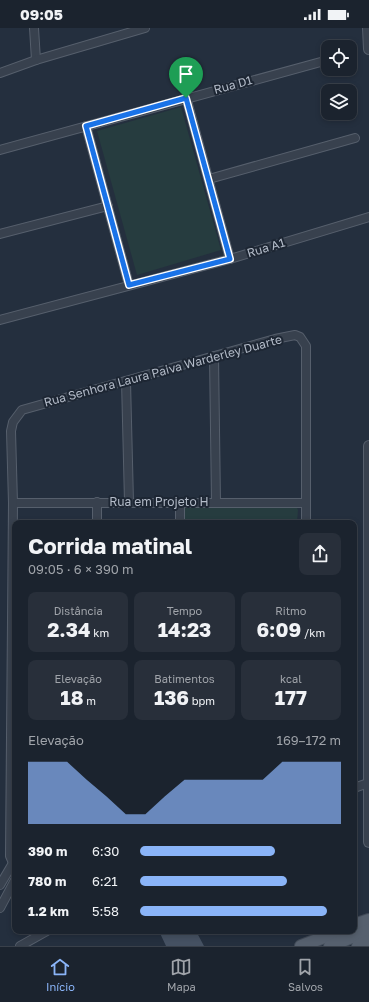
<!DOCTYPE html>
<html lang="pt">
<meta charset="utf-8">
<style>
:root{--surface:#1b232e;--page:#282f3a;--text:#f1f3f6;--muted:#a0a4aa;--line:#39404a;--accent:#8ab4f8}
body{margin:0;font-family:"Golos Text",sans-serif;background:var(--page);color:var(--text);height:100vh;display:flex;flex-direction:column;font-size:15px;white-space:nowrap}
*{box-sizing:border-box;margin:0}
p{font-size:13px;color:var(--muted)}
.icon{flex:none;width:22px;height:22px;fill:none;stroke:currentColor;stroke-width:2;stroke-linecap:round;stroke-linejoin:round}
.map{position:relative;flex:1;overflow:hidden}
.side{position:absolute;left:12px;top:492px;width:345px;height:414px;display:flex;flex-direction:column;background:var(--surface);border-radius:8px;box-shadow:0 2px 6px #0003,0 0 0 1px var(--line)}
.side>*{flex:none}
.tools{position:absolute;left:321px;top:12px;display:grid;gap:8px}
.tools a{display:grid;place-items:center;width:36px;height:36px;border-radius:8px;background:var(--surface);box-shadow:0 2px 6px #0003,0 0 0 1px var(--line);font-size:20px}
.pin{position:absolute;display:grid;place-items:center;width:34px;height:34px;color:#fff;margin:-41px -17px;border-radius:50% 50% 50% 0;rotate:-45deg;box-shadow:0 0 4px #0007}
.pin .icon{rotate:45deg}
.round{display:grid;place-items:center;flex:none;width:42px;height:42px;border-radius:8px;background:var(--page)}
.headline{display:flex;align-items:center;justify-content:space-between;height:68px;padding:0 16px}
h1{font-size:22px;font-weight:700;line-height:30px}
.figures{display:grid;grid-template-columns:repeat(3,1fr);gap:6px;height:68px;padding:4px 16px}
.figures div{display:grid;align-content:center;border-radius:8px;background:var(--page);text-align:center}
.figures b{font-size:20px;font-weight:700}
.figures small{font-size:11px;font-weight:400}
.figures p{font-size:11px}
.chart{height:112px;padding:8px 16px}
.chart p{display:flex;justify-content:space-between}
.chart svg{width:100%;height:72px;margin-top:4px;fill:var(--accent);opacity:.7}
ul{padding:0 16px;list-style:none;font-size:13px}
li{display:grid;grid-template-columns:64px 48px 1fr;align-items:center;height:30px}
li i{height:10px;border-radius:5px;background:var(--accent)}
.status{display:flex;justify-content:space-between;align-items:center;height:28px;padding:0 20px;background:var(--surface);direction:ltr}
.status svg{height:11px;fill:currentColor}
.dock{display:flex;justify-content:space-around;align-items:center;height:56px;border-top:1px solid var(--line);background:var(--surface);font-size:11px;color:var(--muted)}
.dock a{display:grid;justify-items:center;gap:2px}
.dock .current{color:var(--accent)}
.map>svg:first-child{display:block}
.green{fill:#263c3f}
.building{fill:#455162}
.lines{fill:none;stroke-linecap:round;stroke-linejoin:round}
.minor-casing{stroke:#565f6c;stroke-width:10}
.tertiary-casing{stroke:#565f6c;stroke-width:12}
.primary-casing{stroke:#414a57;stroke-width:14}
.minor{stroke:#38414e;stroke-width:8}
.tertiary{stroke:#38414e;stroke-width:10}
.primary{stroke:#56606e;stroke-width:12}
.route-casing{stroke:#fff;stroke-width:8}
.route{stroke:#1a73e8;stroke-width:5}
.labels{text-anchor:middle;stroke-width:4;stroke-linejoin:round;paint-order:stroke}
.street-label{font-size:12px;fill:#b4bcc9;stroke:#1d2633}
</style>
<div class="status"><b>09:05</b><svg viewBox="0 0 49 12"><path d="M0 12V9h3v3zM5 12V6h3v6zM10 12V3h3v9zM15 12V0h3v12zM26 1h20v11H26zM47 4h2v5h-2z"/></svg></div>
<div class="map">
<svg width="369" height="918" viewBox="0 0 369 918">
<rect width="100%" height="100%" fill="#242f3e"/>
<g class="green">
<polygon points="181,79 221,222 137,247 97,103"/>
<polygon points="187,474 295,476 298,482 297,495 180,495 180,481"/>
</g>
<polygon class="building" points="159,903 196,903 204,918 166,918"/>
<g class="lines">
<g class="minor-casing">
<g id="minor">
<polyline points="34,0 36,32"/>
<polyline points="0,45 36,32 145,0"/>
<polyline points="186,69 230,231"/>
<polyline points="86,98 129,257"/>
<polyline points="0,122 328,32"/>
<polyline points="209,151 355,110"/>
<polyline points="0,206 108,178"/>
<polyline points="0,292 230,231 369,189"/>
<polyline points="214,328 216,475"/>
<polyline points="126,353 129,474"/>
<polyline points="97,474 97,495"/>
<polyline points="13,475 306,475"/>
<polyline points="180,495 180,476"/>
<polyline points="354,760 368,755"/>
<polyline points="13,835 10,828 13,475 11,403 13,394 22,382 275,311 295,307 300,309 306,318 306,495"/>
<polyline points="0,857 13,835"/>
<polyline points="0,880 15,852"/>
<polyline points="20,918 47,903"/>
</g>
</g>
<g class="tertiary-casing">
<g id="tertiary">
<polyline points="368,0 369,21"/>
<polyline points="369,418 369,814"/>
</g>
</g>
<g class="primary-casing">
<g id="primary">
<polyline points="354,897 369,892"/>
<polyline points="301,918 340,903"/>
<polyline points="330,918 369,902"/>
<polyline points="358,918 369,913"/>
</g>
</g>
<use href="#minor" class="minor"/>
<use href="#tertiary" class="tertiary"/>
<use href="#primary" class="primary"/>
</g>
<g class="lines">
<g class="route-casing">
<polygon id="route" points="186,70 230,231 129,257 86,98"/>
</g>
<use href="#route" class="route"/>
</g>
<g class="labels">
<g class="street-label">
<text transform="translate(233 57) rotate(-15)" y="4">Rua D1</text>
<text transform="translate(266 220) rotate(-17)" y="4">Rua A1</text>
<text transform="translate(163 343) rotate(-15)" y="4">Rua Senhora Laura Paiva Warderley Duarte</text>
<text x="159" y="478">Rua em Projeto H</text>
</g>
</g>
</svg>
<div class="tools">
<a><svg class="icon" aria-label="locate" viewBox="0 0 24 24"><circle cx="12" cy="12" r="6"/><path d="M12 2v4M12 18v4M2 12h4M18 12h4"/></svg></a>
<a><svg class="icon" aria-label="layers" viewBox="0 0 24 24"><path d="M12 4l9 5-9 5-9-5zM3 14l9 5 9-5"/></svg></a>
</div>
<div class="pin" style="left:186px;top:70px;background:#1e9e55"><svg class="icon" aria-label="arrive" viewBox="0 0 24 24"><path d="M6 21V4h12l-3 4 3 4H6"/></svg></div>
<section class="side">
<div class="headline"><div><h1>Corrida matinal</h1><p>09:05 · 6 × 390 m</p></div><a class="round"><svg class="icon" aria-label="share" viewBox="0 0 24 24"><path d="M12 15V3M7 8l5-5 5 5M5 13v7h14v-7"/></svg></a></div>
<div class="figures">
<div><p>Distância</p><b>2.34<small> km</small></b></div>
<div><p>Tempo</p><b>14:23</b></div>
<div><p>Ritmo</p><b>6:09<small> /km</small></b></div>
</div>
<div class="figures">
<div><p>Elevação</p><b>18<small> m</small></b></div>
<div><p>Batimentos</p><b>136<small> bpm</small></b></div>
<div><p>kcal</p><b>177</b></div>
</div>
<div class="chart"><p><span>Elevação</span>169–172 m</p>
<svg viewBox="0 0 160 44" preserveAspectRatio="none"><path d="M0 44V6L10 6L20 6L30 17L40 27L50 38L60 38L70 27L80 17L90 17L100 17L110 17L120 17L130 6L140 6L150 6L160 6V44z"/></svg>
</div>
<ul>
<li><b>390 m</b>6:30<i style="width:67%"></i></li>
<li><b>780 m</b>6:21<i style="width:73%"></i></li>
<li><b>1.2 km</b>5:58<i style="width:93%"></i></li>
</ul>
</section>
</div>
<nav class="dock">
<a class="current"><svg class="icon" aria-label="home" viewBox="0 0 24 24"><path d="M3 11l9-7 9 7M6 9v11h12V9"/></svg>Início</a>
<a><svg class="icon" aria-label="map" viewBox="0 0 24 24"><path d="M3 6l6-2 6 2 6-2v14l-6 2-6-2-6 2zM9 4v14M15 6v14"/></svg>Mapa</a>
<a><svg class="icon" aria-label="saved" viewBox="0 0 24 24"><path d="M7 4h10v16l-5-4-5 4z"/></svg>Salvos</a>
</nav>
